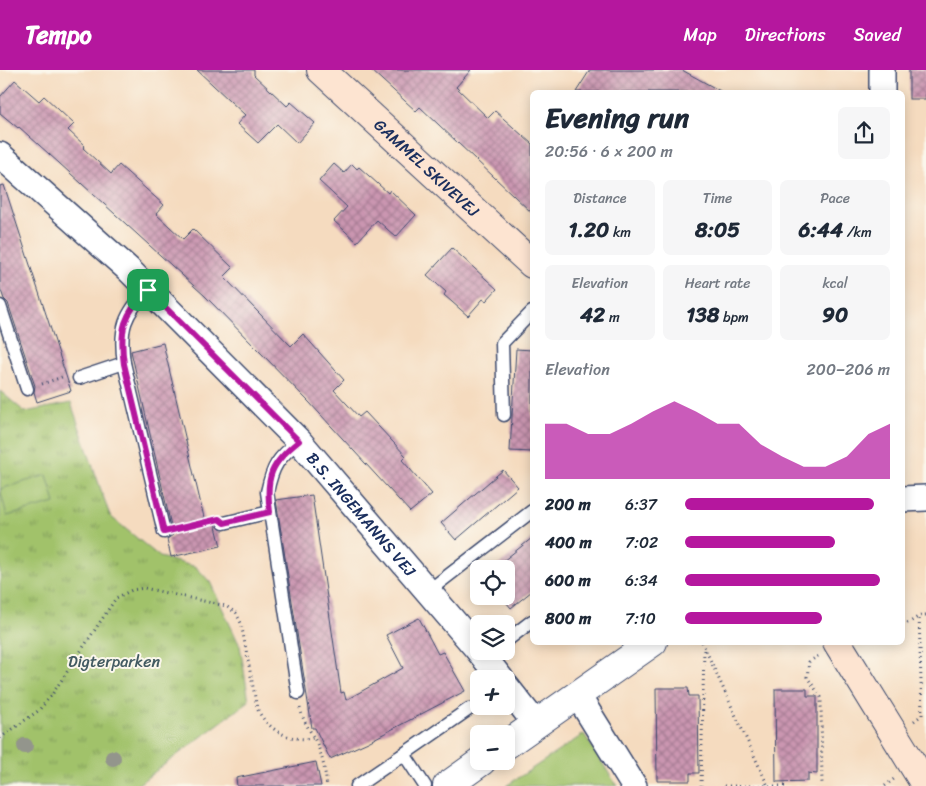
<!DOCTYPE html>
<meta charset="utf-8">
<style>
:root{--surface:#fff;--page:#f6f6f7;--text:#1f2937;--muted:#747a83;--accent:#b5179e}
body{margin:0;font-family:Sriracha,sans-serif;background:var(--page);color:var(--text);height:100vh;display:flex;flex-direction:column;font-size:19px;white-space:nowrap}
*{box-sizing:border-box;margin:0}
p{font-size:16px;color:var(--muted)}
.icon{flex:none;width:28px;height:28px;fill:none;stroke:currentColor;stroke-width:2;stroke-linecap:round;stroke-linejoin:round}
.map{position:relative;flex:1;overflow:hidden}
.sheet{position:absolute;left:530px;top:20px;width:375px;height:555px;display:flex;flex-direction:column;background:var(--surface);border-radius:8px;box-shadow:0 2px 12px #0003}
.sheet>*{flex:none}
.controls{position:absolute;left:470px;top:490px;display:grid;gap:10px}
.controls a{display:grid;place-items:center;width:45px;height:45px;border-radius:8px;background:var(--surface);box-shadow:0 2px 12px #0003;font-size:25px}
.pin{position:absolute;display:grid;place-items:center;width:42px;height:42px;color:#fff;margin:-21px;border-radius:10px;box-shadow:0 2px 8px #0006}
.round{display:grid;place-items:center;flex:none;width:52px;height:52px;border-radius:8px;background:var(--page)}
.headline{display:flex;align-items:center;justify-content:space-between;height:85px;padding:0 15px}
h1{font-size:28px;font-weight:700;line-height:38px}
.metrics{display:grid;grid-template-columns:repeat(3,1fr);gap:8px;height:85px;padding:5px 15px}
.metrics div{display:grid;align-content:center;border-radius:8px;background:var(--page);text-align:center}
.metrics b{font-size:21px;font-weight:700}
.metrics small{font-size:14px;font-weight:400}
.metrics p{font-size:14px}
.chart{height:140px;padding:10px 15px}
.chart p{display:flex;justify-content:space-between}
.chart svg{width:100%;height:90px;margin-top:5px;fill:var(--accent);opacity:.7}
ul{padding:0 15px;list-style:none;font-size:16px}
li{display:grid;grid-template-columns:80px 60px 1fr;align-items:center;height:38px}
li i{height:12px;border-radius:6px;background:var(--accent)}
header{display:flex;align-items:center;gap:30px;box-sizing:border-box;height:70px;padding:0 25px;background:var(--accent);color:#fff}
header strong{font-size:24px}
nav{display:flex;gap:28px;margin-inline-start:auto;font-size:18px}
.map>svg:first-child{display:block}
.park{fill:url(#park-tufts);stroke:#5e7864}
.pitch{fill:#a1c26b;stroke:#5e7864}
.building{fill:url(#building-cross-hatch)}
.lines{fill:none;stroke-linecap:round;stroke-linejoin:round}
.service-casing{stroke:#3c496d;stroke-width:15}
.minor-casing{stroke:#3c496d;stroke-width:28}
.tertiary-casing{stroke:#3c496d;stroke-width:30}
.secondary-casing{stroke:#3c496d;stroke-width:30}
.path{stroke:#3c496d;stroke-width:3;stroke-dasharray:1 4;stroke-linecap:butt}
.service{stroke:#fff;stroke-width:12}
.minor{stroke:#fff;stroke-width:25}
.tertiary{stroke:#fff;stroke-width:28}
.secondary{stroke:#fde4d1;stroke-width:28}
.tree{fill:#93958c}
.route-casing{stroke:#fff;stroke-width:10}
.route{stroke:#b5179e;stroke-width:6}
.labels{text-anchor:middle;stroke-width:4;stroke-linejoin:round;paint-order:stroke}
.street-label{font-size:16px;fill:#1b2f5e;stroke:#fbf7ec}
.park-label{font-size:16px;fill:#435b62;stroke:#fbf7ec}
</style>
<header>
<strong>Tempo</strong>
<nav><a>Map</a><a>Directions</a><a>Saved</a></nav>
</header>
<div class="map">
<svg width="926" height="716" viewBox="0 0 926 716">
<defs>
<pattern id="park-tufts" width="24" height="20" patternUnits="userSpaceOnUse" patternTransform="scale(1.25)"><rect width="24" height="20" fill="#a1c26b"/><path d="M3 7l-1-3M5 7V3M7 7l1-3M15 17l-1-3M17 17v-4M19 17l1-3" fill="none" stroke="#829e5b"/></pattern>
<pattern id="building-cross-hatch" width="8" height="8" patternUnits="userSpaceOnUse" patternTransform="scale(1.25)"><rect width="8" height="8" fill="#cb96b1"/><path d="M0 0l8 8M0 8l8-8" fill="none" stroke="#a47b93"/></pattern>
</defs>
<rect width="100%" height="100%" fill="#fbf7ec"/>
<filter id="ink" filterUnits="userSpaceOnUse"><feTurbulence type="fractalNoise" baseFrequency=".02" numOctaves="2"/><feDisplacementMap in="SourceGraphic" scale="10" xChannelSelector="R" yChannelSelector="G"/><feConvolveMatrix kernelMatrix="1 2 1 2 8 2 1 2 1" color-interpolation-filters="sRGB"/></filter>
<filter id="wash" filterUnits="userSpaceOnUse"><feTurbulence type="fractalNoise" baseFrequency=".0096" numOctaves="4" result="noise"/><feDisplacementMap in="SourceGraphic" scale="20" xChannelSelector="R" yChannelSelector="G"/><feGaussianBlur stdDeviation="1.12" result="paint"/><feColorMatrix in="noise" values="0 0 0 0 0 0 0 0 0 0 0 0 0 0 0 0 0 1.4 0 .05"/><feComposite in="paint" operator="in"/></filter>
<g filter="url(#wash)">
<rect width="100%" height="100%" fill="#f5dbbf"/>
<polygon class="park" points="0,321 25,342 71,333 110,446 160,487 196,497 210,512 240,576 249,631 136,716 0,716"/>
<g class="pitch">
<polygon points="47,405 55,433 7,446 0,419"/>
<polygon points="584,664 617,716 506,716"/>
</g>
<g id="blocks">
<g class="building">
<polygon points="197,0 254,0 254,5 287,36 291,32 315,53 297,73 277,54 258,73 237,54 245,45"/>
<polygon points="371,0 471,0 456,17 488,48 495,41 532,74 532,143 420,37 416,41"/>
<polygon points="590,0 682,0 722,22 576,22"/>
<rect x="909" y="0" width="17" height="29"/>
<polygon points="15,10 39,31 44,26 74,54 68,60 85,76 83,78 111,104 119,95 164,135 156,144 183,169 193,159 233,198 224,207 291,276 303,264 344,310 334,320 359,347 365,342 406,386 402,390 432,424 410,442 309,332 205,226 59,93 19,57 18,58 0,43 0,27"/>
<polygon points="334,94 344,103 352,94 357,99 359,97 388,123 390,120 416,145 396,167 377,150 357,172 334,151 347,137 319,111"/>
<polygon points="4,115 71,321 37,332 34,322 35,316 8,233 4,229 0,218 0,116"/>
<polygon points="452,178 497,219 486,231 483,229 468,246 444,225 446,222 427,205"/>
<polygon points="163,273 206,456 215,453 221,476 171,487 167,469 173,465 172,460 131,281"/>
<polygon points="516,279 532,280 532,382 510,381"/>
<polygon points="503,400 518,417 456,470 441,453"/>
<polygon points="312,425 341,623 344,622 346,630 403,598 386,565 419,548 438,584 443,582 465,621 368,672 330,689 315,658 312,658 276,430"/>
<polygon points="532,468 532,521 511,538 501,526 506,526 506,499 493,499"/>
<polygon points="656,618 688,618 689,626 698,626 699,703 690,703 690,711 657,711"/>
<polygon points="775,619 807,619 807,626 817,626 817,704 808,703 808,711 776,712"/>
<polygon points="316,692 321,716 237,716 236,708"/>
</g>
</g>
</g>
<g filter="url(#ink)">
<use href="#blocks" fill-opacity="0" stroke="#3c496d" stroke-width="1"/>
<g class="lines">
<g class="service-casing">
<g id="service">
<path d="M149,219c-25,25 -30,40 -25,74l40,169"/>
<polyline points="0,236 27,319"/>
<polyline points="79,308 124,293"/>
<polyline points="504,345 502,273 532,242"/>
<polyline points="224,453 270,442"/>
<polyline points="427,522 532,441"/>
<polyline points="506,571 532,551"/>
<path d="M298,623l-31,-201c6,-27 11,-34 32,-51"/>
<polyline points="357,716 404,684"/>
<polyline points="425,716 404,684 469,639"/>
</g>
</g>
<g class="minor-casing">
<g id="minor">
<polyline points="882,0 882,22"/>
<path id="s1" d="M0,85l128,114 171,172 180,210"/>
<polyline points="902,429 926,428"/>
<polyline points="479,581 501,609"/>
<polyline points="506,616 536,654"/>
<polyline points="578,626 634,716"/>
</g>
</g>
<g class="tertiary-casing">
<g id="tertiary">
<polyline points="506,675 653,572"/>
<polyline points="447,716 482,691"/>
</g>
</g>
<g class="secondary-casing">
<g id="secondary">
<path id="s2" d="M321,0l211,194"/>
<polyline points="837,572 926,716"/>
</g>
</g>
<g class="path">
<polyline points="42,314 62,307"/>
<polyline points="179,458 207,452"/>
<path d="M902,554c10,0 14,-9 24,-9"/>
<polyline points="702,572 768,716"/>
<polyline points="818,586 809,592 807,607 821,627 822,716"/>
<path d="M300,638c3,14 11,23 17,36 6,14 8,27 10,42"/>
<polyline points="914,651 922,645 919,545"/>
<path d="M0,668l38,-27 13,-15 65,-98 16,-8 12,-2 82,18 10,7 5,10 16,85c10,22 33,34 56,30"/>
<polyline points="701,716 704,579"/>
<polyline points="724,716 787,716"/>
<polyline points="885,716 894,709"/>
</g>
<use href="#service" class="service"/>
<use href="#minor" class="minor"/>
<use href="#tertiary" class="tertiary"/>
<use href="#secondary" class="secondary"/>
</g>
<g class="tree">
<circle cx="25" cy="676" r="8"/>
<circle cx="113" cy="688" r="8"/>
</g>
</g>
<g class="lines" filter="url(#ink)">
<g class="route-casing">
<path id="route" d="M148,220l151,151c-28,22 -34,36 -29,71l-46,11 -5,-4 -55,13 -40,-168c-5,-35 0,-50 24,-74z"/>
</g>
<use href="#route" class="route"/>
</g>
<g class="labels">
<g class="street-label">
<text dy="6" stroke="none"><textPath href="#s2" startOffset="144">GAMMEL SKIVEVEJ</textPath></text>
<text dy="6" stroke="none"><textPath href="#s1" startOffset="510">B.S. INGEMANNS VEJ</textPath></text>
</g>
<g class="park-label">
<text x="114" y="597">Digterparken</text>
</g>
</g>
</svg>
<div class="controls">
<a><svg class="icon" aria-label="locate" viewBox="0 0 24 24"><circle cx="12" cy="12" r="6"/><path d="M12 2v4M12 18v4M2 12h4M18 12h4"/></svg></a>
<a><svg class="icon" aria-label="layers" viewBox="0 0 24 24"><path d="M12 4l9 5-9 5-9-5zM3 14l9 5 9-5"/></svg></a>
<a>+</a>
<a>−</a>
</div>
<div class="pin" style="left:148px;top:220px;background:#1e9e55"><svg class="icon" aria-label="arrive" viewBox="0 0 24 24"><path d="M6 21V4h12l-3 4 3 4H6"/></svg></div>
<section class="sheet">
<div class="headline"><div><h1>Evening run</h1><p>20:56 · 6 × 200 m</p></div><a class="round"><svg class="icon" aria-label="share" viewBox="0 0 24 24"><path d="M12 15V3M7 8l5-5 5 5M5 13v7h14v-7"/></svg></a></div>
<div class="metrics">
<div><p>Distance</p><b>1.20<small> km</small></b></div>
<div><p>Time</p><b>8:05</b></div>
<div><p>Pace</p><b>6:44<small> /km</small></b></div>
</div>
<div class="metrics">
<div><p>Elevation</p><b>42<small> m</small></b></div>
<div><p>Heart rate</p><b>138<small> bpm</small></b></div>
<div><p>kcal</p><b>90</b></div>
</div>
<div class="chart"><p><span>Elevation</span>200–206 m</p>
<svg viewBox="0 0 160 44" preserveAspectRatio="none"><path d="M0 44V17L10 17L20 22L30 22L40 17L50 11L60 6L70 11L80 17L90 17L100 27L110 33L120 38L130 38L140 33L150 22L160 17V44z"/></svg>
</div>
<ul>
<li><b>200 m</b>6:37<i style="width:92%"></i></li>
<li><b>400 m</b>7:02<i style="width:73%"></i></li>
<li><b>600 m</b>6:34<i style="width:95%"></i></li>
<li><b>800 m</b>7:10<i style="width:67%"></i></li>
</ul>
</section>
</div>
